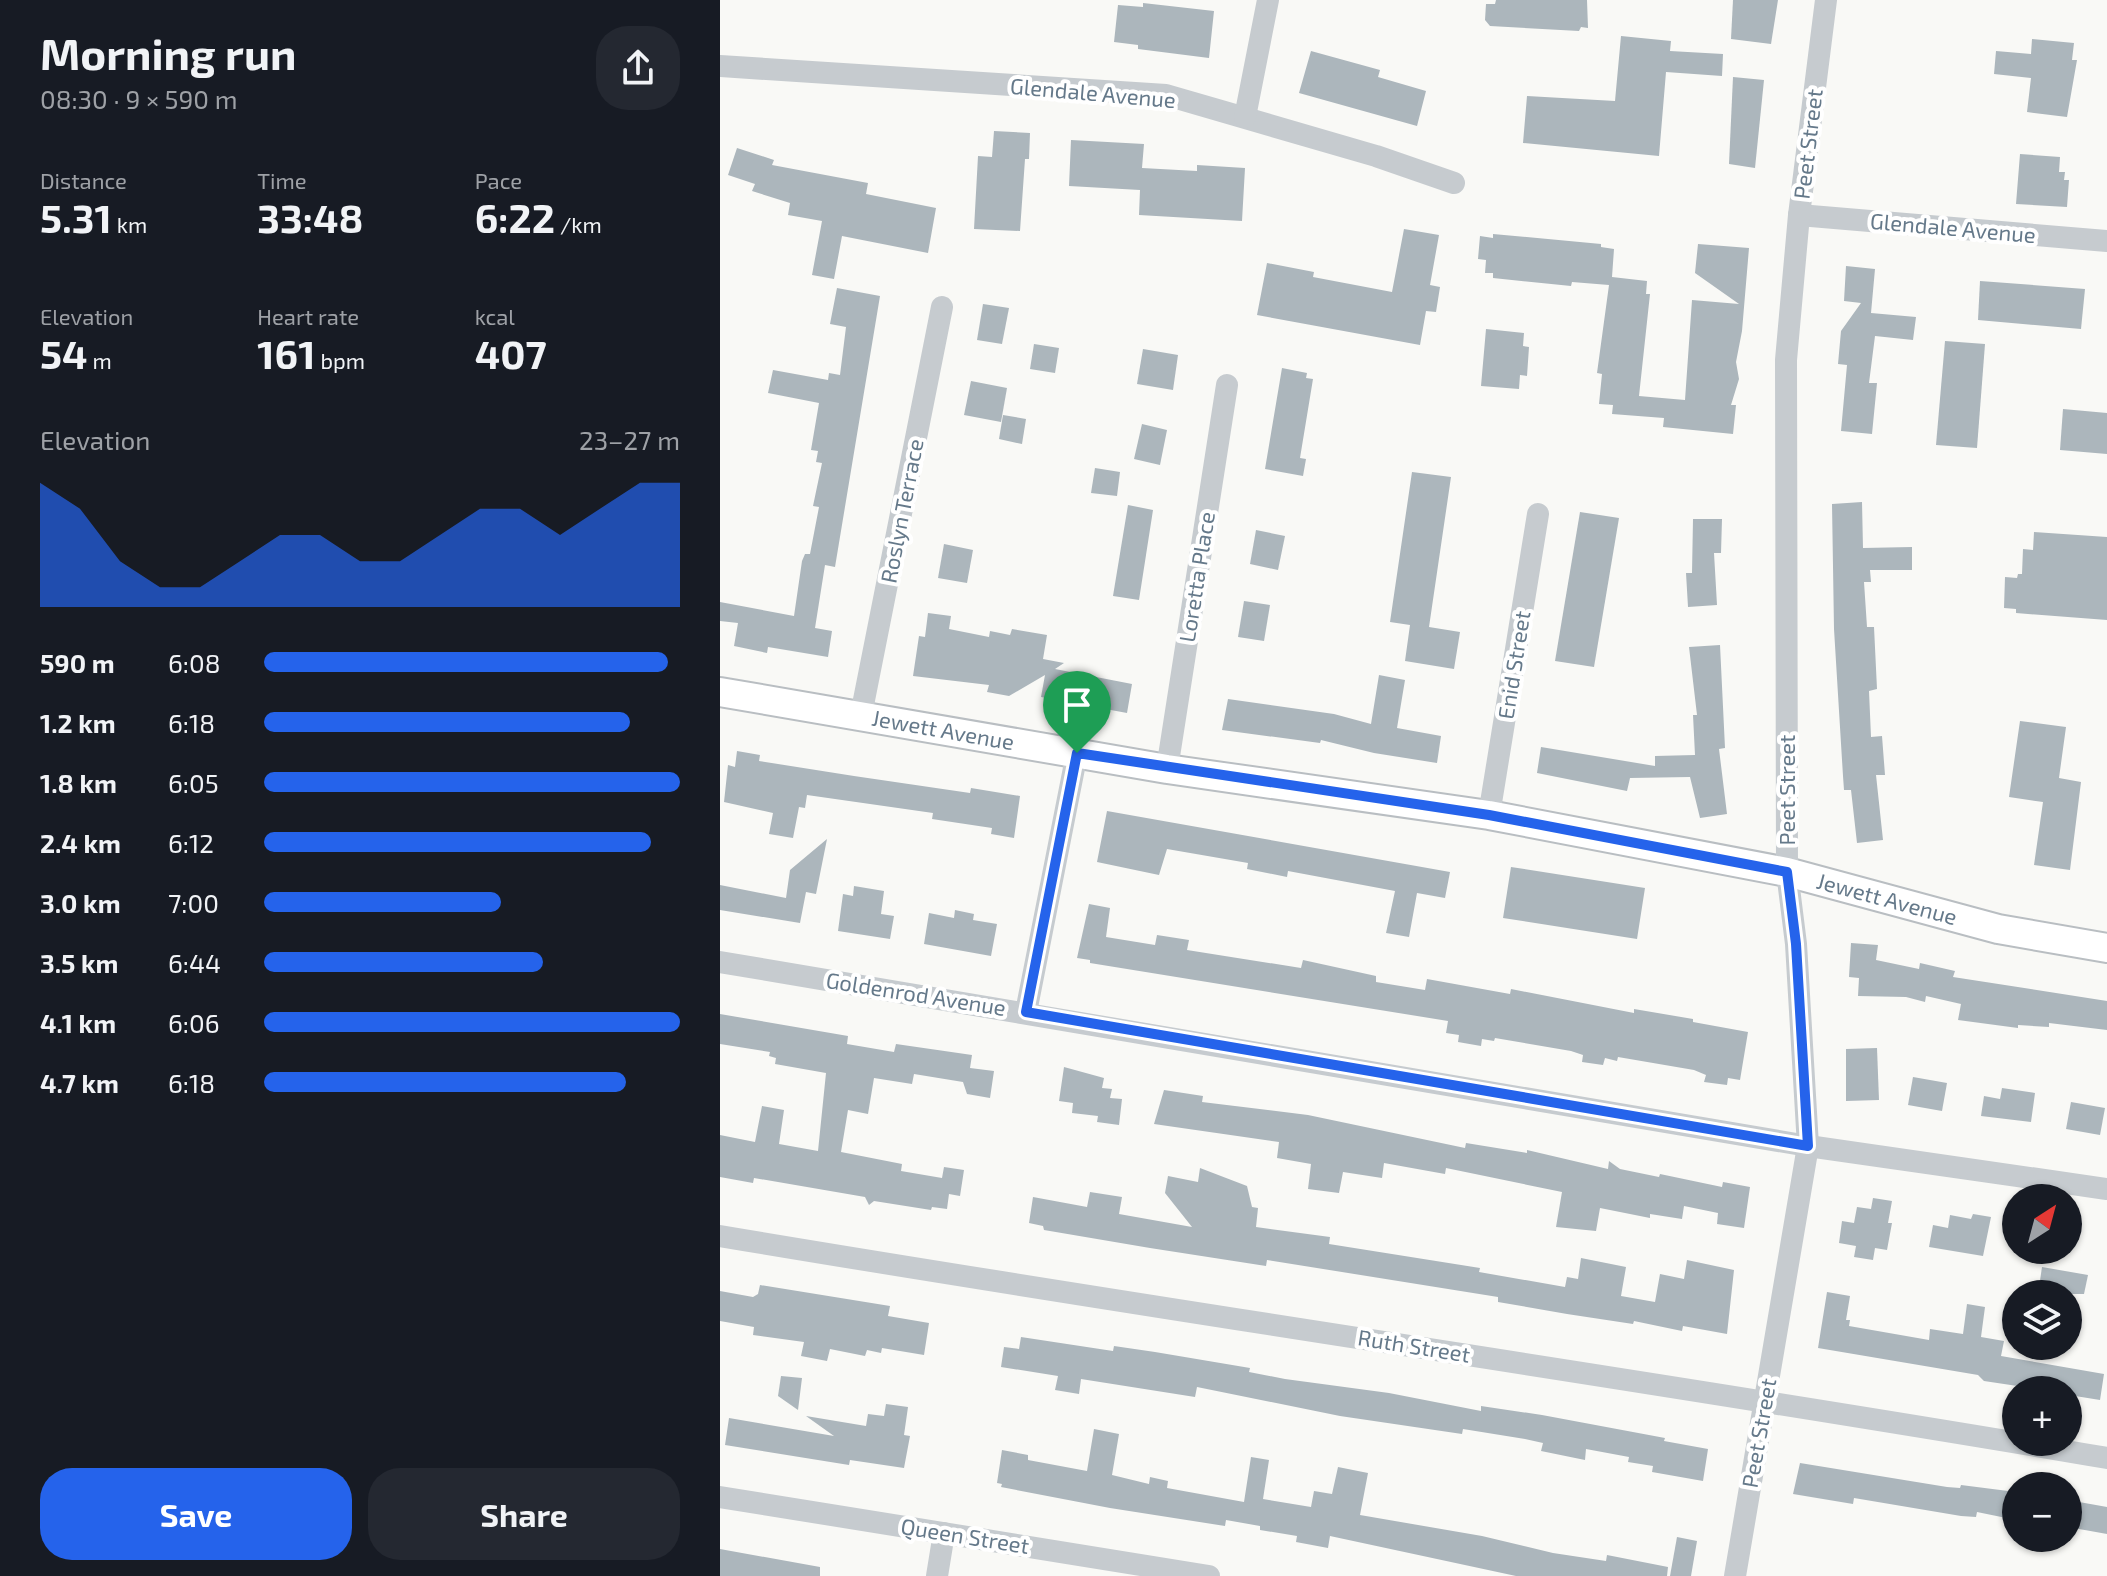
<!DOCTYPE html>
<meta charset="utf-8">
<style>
:root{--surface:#171b24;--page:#242831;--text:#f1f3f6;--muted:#9ea1a6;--accent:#2563eb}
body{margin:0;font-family:"Exo 2",sans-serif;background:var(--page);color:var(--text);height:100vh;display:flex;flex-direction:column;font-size:30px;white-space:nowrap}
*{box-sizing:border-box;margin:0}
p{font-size:26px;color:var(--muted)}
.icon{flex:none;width:44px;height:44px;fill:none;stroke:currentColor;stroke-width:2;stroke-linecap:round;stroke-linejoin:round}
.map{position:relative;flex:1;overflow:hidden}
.panel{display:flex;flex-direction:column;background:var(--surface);width:720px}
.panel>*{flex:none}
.needle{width:52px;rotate:36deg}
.tools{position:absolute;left:1282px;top:1184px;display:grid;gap:16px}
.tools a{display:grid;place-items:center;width:80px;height:80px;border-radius:50%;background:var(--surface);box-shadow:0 2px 6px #0004;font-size:40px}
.pin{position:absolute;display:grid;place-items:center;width:68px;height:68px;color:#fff;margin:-82px -34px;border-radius:50% 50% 50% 0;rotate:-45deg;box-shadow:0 0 8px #0007}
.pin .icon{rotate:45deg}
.round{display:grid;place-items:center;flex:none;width:84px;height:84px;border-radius:32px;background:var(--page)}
.overview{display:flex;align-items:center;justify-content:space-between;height:136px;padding:0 40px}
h1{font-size:44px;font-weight:700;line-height:60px}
.figures{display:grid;grid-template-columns:repeat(3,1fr);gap:12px;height:136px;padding:8px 40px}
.figures div{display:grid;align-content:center}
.figures b{font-size:40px;font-weight:700}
.figures small{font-size:22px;font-weight:400}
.figures p{font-size:22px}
.chart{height:224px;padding:16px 40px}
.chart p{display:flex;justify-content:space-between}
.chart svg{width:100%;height:144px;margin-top:8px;fill:var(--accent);opacity:.7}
.cta{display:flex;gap:16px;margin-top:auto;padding:16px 40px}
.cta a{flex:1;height:92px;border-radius:32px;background:var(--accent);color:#fff;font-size:32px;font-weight:700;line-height:92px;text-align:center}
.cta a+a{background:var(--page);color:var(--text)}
ul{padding:0 40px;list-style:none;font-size:26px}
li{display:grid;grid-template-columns:128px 96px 1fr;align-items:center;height:60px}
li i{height:20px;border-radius:10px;background:var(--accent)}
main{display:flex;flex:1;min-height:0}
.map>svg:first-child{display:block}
.building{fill:#acb6bc}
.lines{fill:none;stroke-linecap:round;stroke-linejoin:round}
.major-casing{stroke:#b9bec2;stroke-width:32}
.minor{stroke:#c6cbcf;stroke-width:22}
.major{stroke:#fff;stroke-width:28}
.route-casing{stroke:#fff;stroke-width:16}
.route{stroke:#2563eb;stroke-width:10}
.labels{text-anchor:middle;stroke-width:8;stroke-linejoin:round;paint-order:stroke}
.street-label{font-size:22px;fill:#65798a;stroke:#fff}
</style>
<main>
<section class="panel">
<div class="overview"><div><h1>Morning run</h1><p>08:30 · 9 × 590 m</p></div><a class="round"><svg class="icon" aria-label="share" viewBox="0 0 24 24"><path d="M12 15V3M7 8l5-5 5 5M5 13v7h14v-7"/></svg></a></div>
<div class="figures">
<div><p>Distance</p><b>5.31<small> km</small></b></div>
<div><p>Time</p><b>33:48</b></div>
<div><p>Pace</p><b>6:22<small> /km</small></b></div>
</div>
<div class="figures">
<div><p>Elevation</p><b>54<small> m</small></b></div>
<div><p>Heart rate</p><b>161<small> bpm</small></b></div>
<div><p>kcal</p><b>407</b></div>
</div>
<div class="chart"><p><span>Elevation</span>23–27 m</p>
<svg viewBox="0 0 160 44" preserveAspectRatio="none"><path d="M0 44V6L10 14L20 30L30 38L40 38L50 30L60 22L70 22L80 30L90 30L100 22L110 14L120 14L130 22L140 14L150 6L160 6V44z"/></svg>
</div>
<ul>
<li><b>590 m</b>6:08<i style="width:97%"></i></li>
<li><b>1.2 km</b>6:18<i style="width:88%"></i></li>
<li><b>1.8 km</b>6:05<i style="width:100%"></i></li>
<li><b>2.4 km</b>6:12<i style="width:93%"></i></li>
<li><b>3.0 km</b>7:00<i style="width:57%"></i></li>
<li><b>3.5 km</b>6:44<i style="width:67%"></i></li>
<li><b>4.1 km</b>6:06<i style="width:100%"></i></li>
<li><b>4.7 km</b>6:18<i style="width:87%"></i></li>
</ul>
<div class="cta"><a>Save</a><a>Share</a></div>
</section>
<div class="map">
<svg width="1387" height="1576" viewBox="0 0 1387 1576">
<rect width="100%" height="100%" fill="#f9f9f6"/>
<g class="building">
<polygon points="776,0 867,0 868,28 861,27 859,31 770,26 765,20 766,4 775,4"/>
<polygon points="1013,0 1058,0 1051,44 1011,39"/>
<polygon points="423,3 494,11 489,58 418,49 418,45 394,42 398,5 423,7"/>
<polygon points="901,36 951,41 950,51 1003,54 1002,76 946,72 939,156 803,143 807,96 895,101"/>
<polygon points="1312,39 1354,43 1352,60 1357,60 1347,117 1307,112 1311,78 1274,74 1276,51 1311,54"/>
<polygon points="591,51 660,70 658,77 706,91 697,126 579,93"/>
<polygon points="1013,77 1044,80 1035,168 1009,164"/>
<polygon points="274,131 310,133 309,159 305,159 300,231 254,229 258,156 272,157"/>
<polygon points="351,140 424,144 422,168 477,171 477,165 525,168 522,221 419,215 420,190 349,186"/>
<polygon points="17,148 54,160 52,165 148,183 146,194 216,208 208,253 122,236 114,279 92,275 102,221 68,215 70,203 32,191 35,184 8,175"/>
<polygon points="1300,154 1340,157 1339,172 1345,172 1344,180 1349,180 1347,207 1296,204"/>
<polygon points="684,229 719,235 710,285 720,287 716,312 706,311 700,345 537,315 547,263 594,272 593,277 672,292"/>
<polygon points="773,234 881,244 881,247 894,249 892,277 927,281 926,294 930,294 919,396 965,400 972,300 1019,304 975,273 978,244 1029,248 1022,331 1016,362 1019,379 1011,405 1016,405 1013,434 943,427 944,418 892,414 893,405 879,404 882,374 877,373 889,285 852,282 851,286 773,278 773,273 765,273 766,260 758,259 760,236 773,238"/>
<polygon points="1126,266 1155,269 1151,313 1196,317 1193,340 1155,336 1149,383 1157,383 1152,434 1121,431 1127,365 1118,364 1121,331 1141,303 1124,301"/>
<polygon points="1260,281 1365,289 1361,329 1258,320"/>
<polygon points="117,288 160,296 115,567 105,565 95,628 112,631 108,657 48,647 47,653 14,646 18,623 0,621 0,602 74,616 82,561 85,554 90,554 99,507 93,506 102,463 96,462 98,451 91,450 99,403 48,393 53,370 108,380 109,373 120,375 126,327 110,324"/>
<polygon points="263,304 289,308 282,344 257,340"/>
<polygon points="766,329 804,333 803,346 809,347 807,376 800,375 799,389 761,386"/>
<polygon points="1225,341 1265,344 1257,448 1216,445"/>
<polygon points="314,344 339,348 335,373 310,369"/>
<polygon points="423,349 458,355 453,390 417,384"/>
<polygon points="562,368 587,373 586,378 593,379 580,458 586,459 583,476 545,469"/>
<polygon points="251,381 287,388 281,422 244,415"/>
<polygon points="1343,409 1387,413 1387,454 1340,450"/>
<polygon points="283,415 306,419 302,444 279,439"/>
<polygon points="422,424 447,430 440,465 414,459"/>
<polygon points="375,468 400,472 397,496 371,493"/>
<polygon points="692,472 731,477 709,627 740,632 734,669 685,661 690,625 670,622"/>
<polygon points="1142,502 1143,548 1192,547 1192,570 1150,570 1151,582 1144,582 1147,627 1154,627 1157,689 1149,691 1151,737 1162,736 1165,775 1156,775 1163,840 1137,843 1131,790 1124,790 1123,776 1114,629 1112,504"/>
<polygon points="408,505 433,510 419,600 393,596"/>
<polygon points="860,512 899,518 874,667 835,661"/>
<polygon points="973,519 1002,519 1001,553 994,553 997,605 968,607 966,573 972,573"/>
<polygon points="536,530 565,536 558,570 530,564"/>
<polygon points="1314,532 1387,537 1387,620 1296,613 1296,609 1284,608 1285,577 1297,578 1298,574 1302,574 1303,549 1313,550"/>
<polygon points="224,544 253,550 247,583 218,578"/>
<polygon points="524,601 550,605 544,641 518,637"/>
<polygon points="208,613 231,616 229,629 269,637 270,631 290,635 292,629 327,635 323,659 344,663 335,669 412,684 407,713 321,697 325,675 289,696 267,692 269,685 193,676 199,636 205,637"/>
<polygon points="1000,645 1005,748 999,749 1007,814 980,818 970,777 910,778 907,791 817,773 821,747 935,766 935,756 975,755 973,715 977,715 969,647"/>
<polygon points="659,675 685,680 677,728 721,736 717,763 654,753 601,740 600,743 502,730 508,699 614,714 651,724"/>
<polygon points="1300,721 1346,727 1339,778 1361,782 1350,870 1314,865 1323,802 1289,797"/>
<polygon points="17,751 40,755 39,761 134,776 250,793 251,788 300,796 294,838 271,834 272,828 212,819 213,813 87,795 85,808 79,807 73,838 49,834 53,813 4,802 8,765 15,767"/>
<polygon points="387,811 730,872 725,898 697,893 689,937 666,933 675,891 568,871 567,877 527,869 528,863 447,849 439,875 377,862"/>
<polygon points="107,839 96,894 86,892 80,923 0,910 0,885 66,898 70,870"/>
<polygon points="791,867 925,888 917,939 783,918"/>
<polygon points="134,886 164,891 161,914 174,916 170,939 118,931 123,894 133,896"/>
<polygon points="369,904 390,908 386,937 435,945 437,935 469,940 467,950 581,968 583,960 656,976 656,982 705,990 707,979 790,994 791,989 914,1013 914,1009 973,1019 973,1022 1028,1032 1020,1080 1008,1078 1007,1085 984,1082 986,1075 974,1070 898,1057 897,1061 885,1058 883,1065 862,1062 863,1055 851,1051 775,1038 774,1041 762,1039 761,1046 738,1042 739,1035 726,1033 728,1021 370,963 370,960 357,958"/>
<polygon points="235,910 254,914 253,920 277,924 271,956 204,944 209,913 234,918"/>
<polygon points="1131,943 1158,945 1156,960 1199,969 1200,963 1235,971 1233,977 1387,1001 1387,1030 1329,1023 1329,1027 1298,1025 1298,1028 1238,1020 1241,1004 1206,996 1205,1002 1186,997 1138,996 1139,978 1129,977"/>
<polygon points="0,1014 128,1036 127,1044 174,1052 176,1044 252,1055 250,1068 274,1071 270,1098 247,1094 243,1082 194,1074 192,1084 154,1078 148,1114 128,1110 121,1152 182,1164 181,1171 222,1178 224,1167 244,1170 240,1196 229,1194 227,1209 212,1207 211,1210 154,1201 149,1205 145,1197 34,1178 33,1183 0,1177 0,1135 35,1142 42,1106 64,1110 59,1144 98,1151 106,1073 55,1064 56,1058 49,1056 50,1052 0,1044"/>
<polygon points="1157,1048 1159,1100 1126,1101 1126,1049"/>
<polygon points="344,1067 384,1078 382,1088 392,1089 390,1098 402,1099 399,1125 377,1122 378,1116 352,1113 353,1103 339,1101"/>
<polygon points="1193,1077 1227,1083 1222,1111 1188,1105"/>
<polygon points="1282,1088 1315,1093 1311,1122 1261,1116 1264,1096 1280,1099"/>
<polygon points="444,1090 483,1096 482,1102 588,1115 745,1148 746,1143 807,1153 807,1150 888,1169 889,1161 900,1169 939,1177 940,1174 1002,1187 1003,1182 1030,1187 1024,1228 997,1224 998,1213 964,1206 962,1219 930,1214 930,1218 880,1208 876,1231 836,1227 842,1192 726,1168 725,1174 664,1163 662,1178 623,1172 619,1193 588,1189 591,1164 557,1158 559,1142 434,1124"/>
<polygon points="1351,1102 1385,1108 1380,1135 1346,1129"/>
<polygon points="480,1168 527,1186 532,1207 538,1208 536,1227 610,1237 609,1244 760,1268 759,1272 845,1287 847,1277 858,1279 861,1258 906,1267 901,1296 935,1302 940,1274 964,1279 967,1260 1014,1270 1007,1334 963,1326 962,1331 914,1321 913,1324 847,1314 778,1302 778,1297 547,1260 546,1266 430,1248 324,1230 323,1226 309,1223 313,1197 367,1207 370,1192 402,1197 399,1214 472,1227 445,1193 448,1176 478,1182"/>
<polygon points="1153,1198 1172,1201 1168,1223 1172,1223 1167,1250 1155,1248 1153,1260 1134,1257 1136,1246 1119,1243 1122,1221 1134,1223 1137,1207 1151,1209"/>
<polygon points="1253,1214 1271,1217 1263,1256 1209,1247 1213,1225 1228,1228 1230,1215 1251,1219"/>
<polygon points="1322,1267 1368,1275 1364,1294 1318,1294"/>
<polygon points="40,1285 170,1306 168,1316 209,1323 204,1355 162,1348 161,1353 147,1350 145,1356 110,1349 107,1361 81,1356 84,1342 33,1335 34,1327 0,1321 0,1291 33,1297 38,1294"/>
<polygon points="1107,1292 1130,1296 1126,1320 1130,1320 1129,1326 1209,1340 1210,1329 1243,1334 1247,1304 1265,1307 1261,1337 1284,1341 1281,1356 1384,1374 1380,1400 1349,1395 1349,1390 1304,1390 1304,1387 1264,1381 1258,1375 1098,1348"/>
<polygon points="301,1337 393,1351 394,1346 435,1352 530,1368 529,1372 565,1379 669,1393 761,1411 761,1406 822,1415 945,1438 944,1441 988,1449 983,1481 932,1472 933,1466 908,1462 909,1457 866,1449 865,1460 821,1451 823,1443 805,1439 743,1429 742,1434 620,1416 477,1387 475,1397 361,1379 359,1394 335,1390 338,1376 281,1367 284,1347 299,1349"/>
<polygon points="61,1376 82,1378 78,1410 58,1396"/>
<polygon points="166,1404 188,1407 184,1435 190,1436 184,1468 130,1460 129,1465 5,1445 9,1418 114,1436 86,1416 146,1426 148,1414 164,1416"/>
<polygon points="374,1429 399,1434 392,1475 429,1484 430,1477 448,1481 447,1488 524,1502 531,1457 549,1460 543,1499 591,1507 594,1491 612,1494 618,1467 648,1473 640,1515 762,1536 833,1553 886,1561 887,1555 948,1567 947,1576 796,1576 610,1536 608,1548 576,1542 577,1536 540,1530 540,1526 506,1520 505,1526 390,1508 281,1487 282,1484 277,1483 282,1450 308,1455 308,1460 367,1471"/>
<polygon points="1080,1463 1227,1487 1240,1488 1241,1485 1296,1492 1296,1520 1257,1512 1256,1517 1241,1516 1134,1498 1133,1504 1073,1494"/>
<polygon points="1348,1500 1387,1507 1387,1534 1348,1527"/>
<polygon points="957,1537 977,1541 971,1576 950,1576"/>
<polygon points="0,1549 100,1567 100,1576 0,1576"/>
</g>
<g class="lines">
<g class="major-casing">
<polyline id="major" points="0,692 447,769 769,815 1067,872 1278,929 1387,948"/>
</g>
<g class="minor">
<polyline points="0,66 446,95 656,156 734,183"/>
<polyline points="525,117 548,0"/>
<polyline points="1079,215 1387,241"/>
<polyline points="141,715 222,307"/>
<polyline points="447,769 507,385"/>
<polyline points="769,815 818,514"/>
<polyline points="0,962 1088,1146 1387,1189"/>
<polyline points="306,1012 357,753"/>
<path d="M0,1236c462,78 925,143 1387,222"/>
<polyline points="0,1497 489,1576"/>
<polyline points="217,1576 224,1533"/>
<polyline points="1015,1576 1088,1146 1076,944 1067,872 1066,360 1079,215 1106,0"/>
</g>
<use href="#major" class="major"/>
</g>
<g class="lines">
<g class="route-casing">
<polygon id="route" points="357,753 769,815 1067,872 1076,944 1088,1146 306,1012"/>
</g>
<use href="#route" class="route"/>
</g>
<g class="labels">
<g class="street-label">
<text transform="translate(373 93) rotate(5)" y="8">Glendale Avenue</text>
<text transform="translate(1088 144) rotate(-83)" y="8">Peet Street</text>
<text transform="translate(1233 228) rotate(5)" y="8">Glendale Avenue</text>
<text transform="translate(182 511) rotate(-79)" y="8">Roslyn Terrace</text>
<text transform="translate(477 577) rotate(-81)" y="8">Loretta Place</text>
<text transform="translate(794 665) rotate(-81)" y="8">Enid Street</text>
<text transform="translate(223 730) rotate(10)" y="8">Jewett Avenue</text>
<text transform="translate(1067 790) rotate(-90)" y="8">Peet Street</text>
<text transform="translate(1167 899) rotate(15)" y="8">Jewett Avenue</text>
<text transform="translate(196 994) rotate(9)" y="8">Goldenrod Avenue</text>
<text transform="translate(694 1346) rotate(9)" y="8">Ruth Street</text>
<text transform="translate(1039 1433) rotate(-80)" y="8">Peet Street</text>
<text transform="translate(245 1536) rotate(9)" y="8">Queen Street</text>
</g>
</g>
</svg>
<div class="tools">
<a><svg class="needle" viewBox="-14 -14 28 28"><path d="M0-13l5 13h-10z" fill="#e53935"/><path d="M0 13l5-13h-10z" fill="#9ea1a6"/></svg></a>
<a><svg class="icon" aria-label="layers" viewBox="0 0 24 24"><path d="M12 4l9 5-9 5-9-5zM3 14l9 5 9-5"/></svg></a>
<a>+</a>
<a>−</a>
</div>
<div class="pin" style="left:357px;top:753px;background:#1e9e55"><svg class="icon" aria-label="arrive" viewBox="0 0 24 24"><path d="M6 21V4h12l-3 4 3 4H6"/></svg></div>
</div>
</main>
